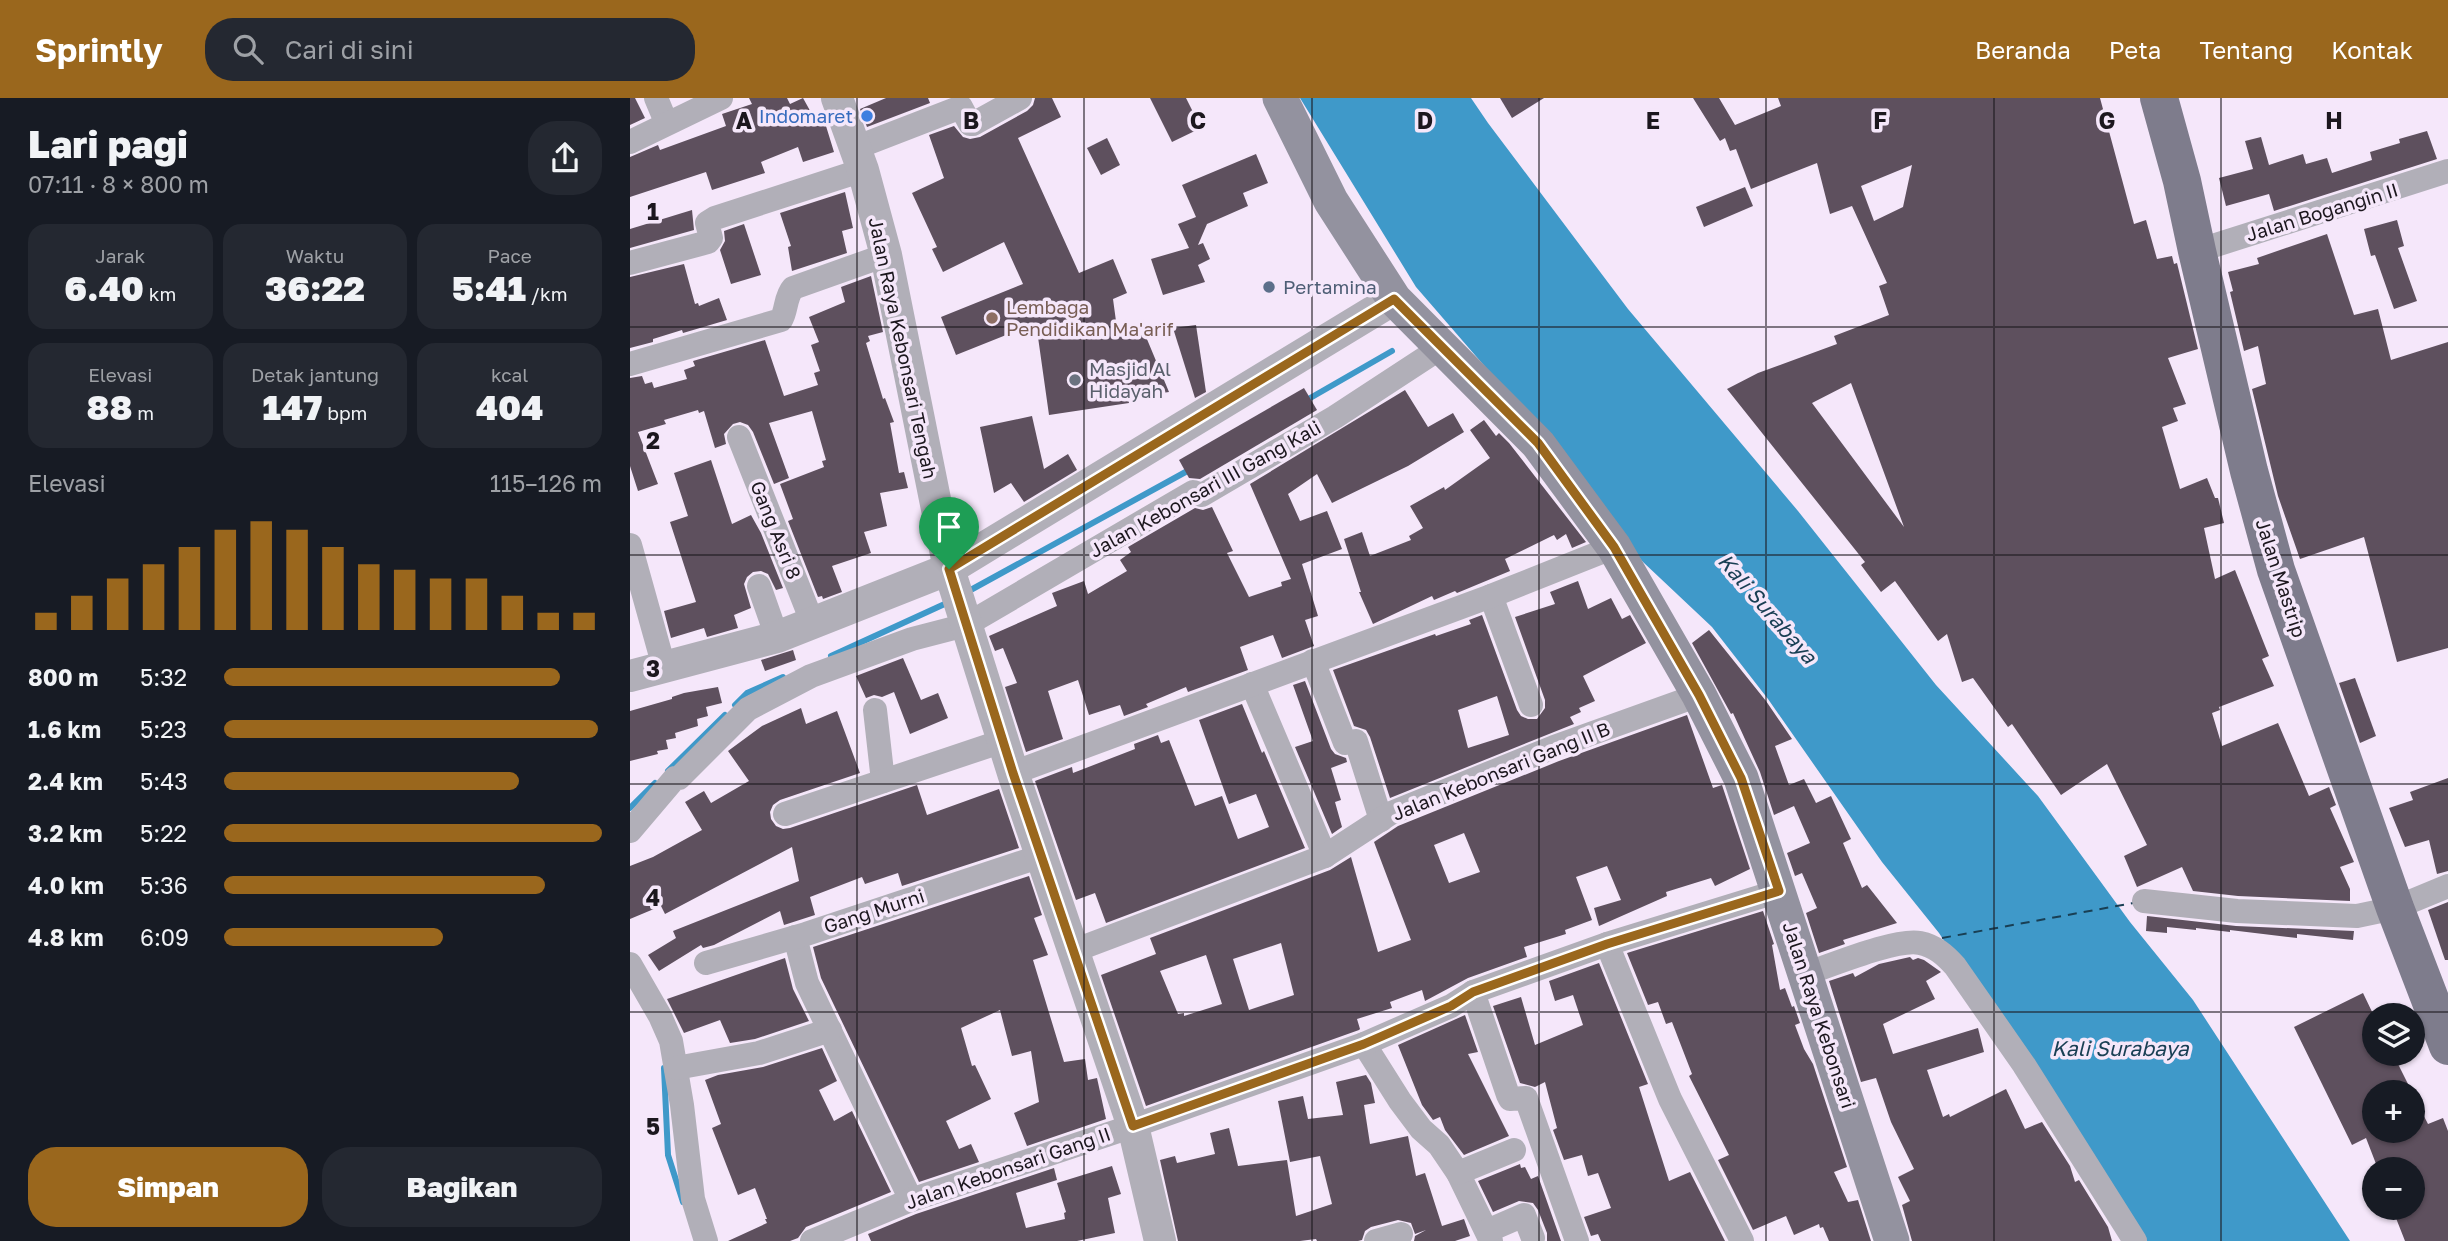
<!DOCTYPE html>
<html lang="id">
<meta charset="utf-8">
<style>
:root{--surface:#171b24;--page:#242831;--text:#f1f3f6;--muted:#9ea1a6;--accent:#9a671d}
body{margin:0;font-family:"Golos Text",sans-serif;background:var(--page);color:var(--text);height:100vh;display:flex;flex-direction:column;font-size:26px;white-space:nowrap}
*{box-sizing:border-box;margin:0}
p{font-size:23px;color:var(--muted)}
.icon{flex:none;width:38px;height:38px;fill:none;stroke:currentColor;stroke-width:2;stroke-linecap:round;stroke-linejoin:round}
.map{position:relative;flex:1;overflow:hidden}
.sheet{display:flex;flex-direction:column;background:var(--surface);width:630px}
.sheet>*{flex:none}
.fabs{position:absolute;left:1732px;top:905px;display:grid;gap:14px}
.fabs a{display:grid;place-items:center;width:63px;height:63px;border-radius:50%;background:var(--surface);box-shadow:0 2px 5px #0004;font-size:35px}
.pin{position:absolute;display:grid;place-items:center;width:60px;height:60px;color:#fff;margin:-72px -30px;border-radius:50% 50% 50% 0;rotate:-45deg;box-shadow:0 0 7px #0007}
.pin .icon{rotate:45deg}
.round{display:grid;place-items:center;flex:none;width:74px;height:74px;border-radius:28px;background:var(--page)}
.headline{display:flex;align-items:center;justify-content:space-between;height:119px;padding:0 28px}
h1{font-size:38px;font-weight:800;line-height:52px}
.metrics{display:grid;grid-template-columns:repeat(3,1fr);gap:10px;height:119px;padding:7px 28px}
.metrics div{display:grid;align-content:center;border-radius:18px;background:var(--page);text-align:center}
.metrics b{font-size:35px;font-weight:800}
.metrics small{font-size:19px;font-weight:400}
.metrics p{font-size:19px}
.chart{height:196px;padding:14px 28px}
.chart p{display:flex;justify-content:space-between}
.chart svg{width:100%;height:126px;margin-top:7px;stroke:var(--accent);stroke-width:6}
.primary-button{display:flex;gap:14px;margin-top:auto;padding:14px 28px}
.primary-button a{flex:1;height:80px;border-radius:28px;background:var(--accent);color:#fff;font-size:28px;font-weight:800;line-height:80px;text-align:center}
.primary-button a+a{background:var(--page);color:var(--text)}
ul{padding:0 28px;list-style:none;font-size:23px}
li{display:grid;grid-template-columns:112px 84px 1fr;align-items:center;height:52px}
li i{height:18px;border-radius:9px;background:var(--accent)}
header{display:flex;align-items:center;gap:42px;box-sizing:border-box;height:98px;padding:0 35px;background:var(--accent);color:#fff}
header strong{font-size:33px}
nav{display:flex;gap:38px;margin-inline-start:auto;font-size:24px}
.search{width:490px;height:63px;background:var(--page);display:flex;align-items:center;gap:18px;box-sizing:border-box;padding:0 24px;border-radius:28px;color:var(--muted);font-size:26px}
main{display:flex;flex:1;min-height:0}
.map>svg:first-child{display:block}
.water{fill:#3f99c9}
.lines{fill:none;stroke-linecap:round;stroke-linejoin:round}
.stream{stroke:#3f99c9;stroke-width:6}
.ferry{stroke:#193f54;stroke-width:2;stroke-dasharray:9 7;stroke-linecap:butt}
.building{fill:#5e505e;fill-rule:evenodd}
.minor{stroke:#b1afb8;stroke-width:24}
.tertiary{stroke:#b1afb8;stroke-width:32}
.secondary{stroke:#93929f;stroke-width:35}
.primary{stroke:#7e7c8c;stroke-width:38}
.route-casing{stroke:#fff;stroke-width:14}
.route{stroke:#9a671d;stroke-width:9}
.grid{fill:none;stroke:#1c171e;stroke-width:2;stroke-opacity:0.55}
.shop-dot{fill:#3f7fe0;stroke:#f5e7fa;stroke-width:2.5}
.service-dot{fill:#5c6f8a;stroke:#f5e7fa;stroke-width:2.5}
.education-dot{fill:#8d6e63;stroke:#f5e7fa;stroke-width:2.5}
.worship-dot{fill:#6b7280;stroke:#f5e7fa;stroke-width:2.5}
.labels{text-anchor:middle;stroke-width:7;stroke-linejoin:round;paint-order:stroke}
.shop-label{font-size:19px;fill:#366cbe;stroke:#f5e7fa;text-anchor:end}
.street-label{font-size:19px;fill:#1c171e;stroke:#f5e7fa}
.service-label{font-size:19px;fill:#4e5e75;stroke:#f5e7fa;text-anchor:start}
.education-label{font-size:19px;fill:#785e54;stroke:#f5e7fa;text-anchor:start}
.worship-label{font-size:19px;fill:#5b616d;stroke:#f5e7fa;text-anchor:start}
.water-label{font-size:21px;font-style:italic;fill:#193f54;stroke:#f5e7fa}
.grid-label{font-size:23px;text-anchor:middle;font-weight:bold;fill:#1c171e;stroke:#f5e7fa;stroke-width:7;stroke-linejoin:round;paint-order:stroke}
</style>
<header>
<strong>Sprintly</strong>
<div class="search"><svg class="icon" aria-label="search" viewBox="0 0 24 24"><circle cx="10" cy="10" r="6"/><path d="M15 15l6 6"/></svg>Cari di sini</div>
<nav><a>Beranda</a><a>Peta</a><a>Tentang</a><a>Kontak</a></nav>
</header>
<main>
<section class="sheet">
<div class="headline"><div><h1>Lari pagi</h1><p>07:11 · 8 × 800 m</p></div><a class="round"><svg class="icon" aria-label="share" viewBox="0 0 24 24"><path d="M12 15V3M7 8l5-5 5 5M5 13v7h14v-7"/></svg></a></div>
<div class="metrics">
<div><p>Jarak</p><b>6.40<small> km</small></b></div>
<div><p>Waktu</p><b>36:22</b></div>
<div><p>Pace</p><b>5:41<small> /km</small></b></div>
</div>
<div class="metrics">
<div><p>Elevasi</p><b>88<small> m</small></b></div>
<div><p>Detak jantung</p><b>147<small> bpm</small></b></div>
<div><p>kcal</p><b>404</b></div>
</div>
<div class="chart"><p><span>Elevasi</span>115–126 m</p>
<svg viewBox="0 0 160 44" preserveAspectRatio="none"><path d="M5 44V38M15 44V32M25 44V26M35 44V21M45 44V15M55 44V9M65 44V6M75 44V9M85 44V15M95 44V21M105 44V23M115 44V26M125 44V26M135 44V32M145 44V38M155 44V38"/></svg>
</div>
<ul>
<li><b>800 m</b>5:32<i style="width:89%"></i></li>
<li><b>1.6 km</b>5:23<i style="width:99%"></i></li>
<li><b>2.4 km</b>5:43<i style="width:78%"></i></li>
<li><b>3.2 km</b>5:22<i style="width:100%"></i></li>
<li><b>4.0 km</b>5:36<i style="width:85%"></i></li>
<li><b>4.8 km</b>6:09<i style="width:58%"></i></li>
</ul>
<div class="primary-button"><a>Simpan</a><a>Bagikan</a></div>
</section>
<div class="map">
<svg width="1818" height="1143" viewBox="0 0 1818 1143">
<rect width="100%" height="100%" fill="#f5e7fa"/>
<polygon class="water" points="670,0 841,0 858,25 998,211 1168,413 1306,587 1408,698 1500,824 1563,902 1720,1143 1517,1143 1398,971 1309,835 1252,764 1138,601 1082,529 1013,464 864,279 786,189"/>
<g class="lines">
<g class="stream">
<polyline points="675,303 762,253"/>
<polyline points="337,494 561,371"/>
<polyline points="201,558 319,504"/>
<polyline points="105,607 117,595 153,579"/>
<polyline points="38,673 95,617"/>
<polyline points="0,710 25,685"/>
<polyline points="34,970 38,1057 53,1104"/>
</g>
<polyline class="ferry" points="1312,840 1503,805"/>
</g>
<g class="building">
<polygon points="0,0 5,0 15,20 0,27"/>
<polygon points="119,0 157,0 160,6 173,0 183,18 192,15 204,54 173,64 168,49 131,64 135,75 82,92 76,74 0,99 0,59 28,47 30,52 96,28 92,16 122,6"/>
<polygon points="256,0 298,0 300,5 237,29 230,11"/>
<polygon points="405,0 422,0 431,19 388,40 449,175 483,161 497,195 483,201 488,238 514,234 539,294 498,300 499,305 419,317 406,225 326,257 311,219 393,186 374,144 313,174 302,151 307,149 282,95 314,80 299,37 324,28 333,39 340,41 350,39 397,13 403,7"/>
<polygon points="520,0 556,0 571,30 542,44"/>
<polygon points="870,0 914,0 882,20"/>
<path d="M1063,0h26l16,27 46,-19 -3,-8h322l34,126 12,-4 11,39 15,-3 2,8 3,-1 21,86 -30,9 18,46 -13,4 5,13 -16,6 18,62 27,-11 8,20h3l6,25 -20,5 11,51 20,-9 34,86 -7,3 12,27 -55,21 1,3 -8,3 10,33 56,-23 31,73 20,-9 7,18 -6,3 24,54 -14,5 10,22v12l-112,-5 -45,-5 -11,-24 -45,20 -13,-31 23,-11 -40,-81 -46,31 -49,-71 -4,3 -35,-49 -11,4 -15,-48 -9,7 -43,-60 -14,11 -20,-27 4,-3 -138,-173 31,-16 79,-29 -3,-8 55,-21 -10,-29 8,-3 -35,-77 -22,8 -13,-51 -66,26 -15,-40 -6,2 -5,-13 -5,3zM1282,67l-9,42 -29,14 -13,-35zM1221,285l53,144 -92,-124z"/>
<polygon points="1797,33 1807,61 1644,113 1639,96 1596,108 1589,80 1623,71 1615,43 1631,39 1639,67 1673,56 1676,66 1697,60 1702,75 1742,62 1740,54 1770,45 1769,41"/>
<polygon points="477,40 490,67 471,77 457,50"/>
<polygon points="626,56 638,85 613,95 618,108 577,126 568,147 573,145 580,161 568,167 575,184 533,197 521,161 559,150 548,126 566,119 552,87"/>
<polygon points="1115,89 1123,108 1074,129 1066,109"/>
<polygon points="215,94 223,130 212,133 217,155 162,173 158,149 161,148 150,115"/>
<polygon points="62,112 64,132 0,150 0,131"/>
<polygon points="1767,122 1774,148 1768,150 1787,203 1764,211 1745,157 1741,158 1734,131"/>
<polygon points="114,126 131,177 101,186 90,152 95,143 94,133"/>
<polygon points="1697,136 1724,217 1748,211 1761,262 1818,244 1818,550 1767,564 1734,439 1670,461 1648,398 1622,291 1636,286 1628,248 1614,253 1600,194 1603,193 1598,174 1629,166 1627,160"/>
<polygon points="54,166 65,206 68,205 69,208 89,200 97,222 53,235 52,232 23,241 23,244 0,250 0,179"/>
<polygon points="241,178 253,234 238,238 240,243 236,245 253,301 255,300 264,324 260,325 269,375 274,374 278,390 250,395 257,428 234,434 241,455 202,468 212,494 193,501 192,498 188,499 158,423 163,421 150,386 194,369 192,363 196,362 182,313 139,325 159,380 144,386 123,334 118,327 110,324 103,326 94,336 96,346 85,350 74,313 69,315 68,312 34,322 36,326 8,334 28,386 8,393 0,368 0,280 12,278 15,286 22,284 24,290 57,281 54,272 65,268 63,263 135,242 154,298 188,287 184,275 190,273 181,247 189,244 179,219 215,204 211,189"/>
<polygon points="566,227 576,294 565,300 543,230"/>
<polygon points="674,290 687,312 570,381 559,380 549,362"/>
<polygon points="775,292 798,329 823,315 834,334 778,368 702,405 687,376 658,396 670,423 697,413 712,451 672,466 688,518 675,522 684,548 652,560 643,537 610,549 618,572 558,594 556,589 516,606 518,609 494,618 490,607 459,617 448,582 418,593 433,641 396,654 375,589 387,585 373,550 365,553 359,538 427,508 422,495 454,483 458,496 497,473 490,462 501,454 498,449 565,410 573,412 582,409 603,453 597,455 619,499 652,488 651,484 661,481 620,386"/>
<polygon points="402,318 414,371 438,356 447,372 394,404 381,385 364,395 350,329"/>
<polygon points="854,322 866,338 869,335 879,345 956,444 942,450 936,436 927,442 924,437 875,461 880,473 827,495 825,493 804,502 802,498 743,526 729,494 731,494 714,441 732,434 740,458 781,442 779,438 793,430 780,408 814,389 815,392 860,360 840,332"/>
<polygon points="81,362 102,426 121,417 131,435 153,490 146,492 138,476 131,473 123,474 117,479 114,486 121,510 104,517 108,530 77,539 74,530 41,540 34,513 66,504 40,424 58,418 44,375"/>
<path d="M948,483l10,28 23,-11 11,21 8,-4 16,28 -63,33 12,25 -16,7 2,4 -11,5 4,7 -184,74 -20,-61 -4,-7 -12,-4 -21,-56 102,-36 1,2 35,-12 -2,-4 13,-5 35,95 4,6 7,3h9l8,-11v-8l-30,-83 40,-13 -5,-12zM867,598l12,39 -41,13 -10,-38z"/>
<polygon points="1079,532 1136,603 1162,641 1145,648 1159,687 1174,681 1186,705 1201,698 1221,741 1213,745 1232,790 1237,787 1267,825 1213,842 1215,846 1189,855 1176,815 1187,810 1172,775 1165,778 1157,755 1180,745 1164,708 1144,717 1130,674 1103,615 1101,616 1062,545"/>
<polygon points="163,552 166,562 135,573 131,562"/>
<polygon points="273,560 291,602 308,595 318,620 280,636 264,594 252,599 244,597 236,600 226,578"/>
<polygon points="1725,580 1746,638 1730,645 1709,585"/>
<polygon points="675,583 701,651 705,656 716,660 717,664 701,670 711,702 705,704 712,729 702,736 665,649 683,643 663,587"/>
<polygon points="88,589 92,605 76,609 78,618 67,621 68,628 45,635 46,640 36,642 38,651 27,653 28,656 0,663 0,613 42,601 42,599 54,595"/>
<polygon points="612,606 632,655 634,653 675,750 476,825 465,795 446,802 405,683 442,669 443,675 505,651 504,646 528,637 531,645 539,642 565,708 592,698 608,741 639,729 626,696 599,706 569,622"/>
<polygon points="171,610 176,626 207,613 230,675 150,702 143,707 140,714 141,721 146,728 153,731 160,730 287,687 297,717 369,691 389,750 272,788 268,775 235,786 232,779 180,799 185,817 154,827 150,813 84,847 73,850 71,847 29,873 18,857 46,840 43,833 169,783 162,749 35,816 31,808 0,821 0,768 23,759 72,732 55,704 74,693 81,705 119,683 98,653 132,628"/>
<path d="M1057,617l26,73 9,-3 28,84 -35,17 -4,-8 -45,14 1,4 -68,30 -5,-18 27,-8 -14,-34 -31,11 16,43 -27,10 1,4 -42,13 3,10 -59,21 -43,23 -3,-11 -32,12 2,6 -35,11 3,10 -1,1 -213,76 -45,-131 55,-21 -6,-16 180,-68 21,-13 27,95 33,-12 -37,-98 24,-16 161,-65zM834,735l16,39 -31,11 -15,-38zM651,845l13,52 -45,15 -16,-51zM576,857l16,49 -38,12v-3l-6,1 -18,-43z"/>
<polygon points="1818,680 1818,773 1807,776 1799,742 1775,749 1759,710 1783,702 1780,694"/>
<polygon points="399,778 412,817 404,820 418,857 403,862 434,964 455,961 458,982 467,980 476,1021 397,1048 384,1015 409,1004 401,953 382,958 370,912 331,930 342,968 345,967 361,1001 316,1023 329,1051 341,1046 349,1064 289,1084 191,880 183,849"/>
<polygon points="1818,804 1818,862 1815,862 1798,812"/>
<polygon points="1133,813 1144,846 1142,847 1150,892 1155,890 1162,909 1164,908 1170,925 1165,927 1174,951 1183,966 1217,1069 1204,1074 1218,1104 1228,1102 1241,1143 1199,1143 1193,1129 1190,1130 1189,1126 1164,1137 1156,1118 1123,1132 1088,1062 1099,1057 1059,978 1062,976 1042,924 1036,926 1028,904 1018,907 997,855"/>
<polygon points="1517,818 1606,828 1724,833 1723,842 1667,836 1667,840 1600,832 1600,834 1566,830 1566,832 1537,829 1537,835 1516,833"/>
<polygon points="1280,859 1283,862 1288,860 1294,862 1311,874 1296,883 1305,901 1253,926 1263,956 1348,930 1354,954 1297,972 1313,1019 1319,1016 1320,1019 1376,991 1395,1031 1412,1024 1440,1068 1445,1084 1449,1082 1478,1129 1482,1143 1282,1143 1272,1107 1280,1103 1268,1079 1284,1071 1261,1024 1246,980 1231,984 1199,883 1223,875 1225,879 1249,866"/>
<polygon points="155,860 163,891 179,923 125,941 100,945 90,922 54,935 37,901"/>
<polygon points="969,865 1018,986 1009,989 1039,1083 1060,1074 1095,1143 971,1143 968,1136 961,1138 954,1119 981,1110 968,1075 958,1078 952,1057 934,1062 923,1032 927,1030 915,984 905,989 890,985 863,908 891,899 905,947 953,927 943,897 925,903 919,883"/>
<polygon points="1733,895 1745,920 1745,956 1763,956 1782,994 1745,994 1745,1032 1783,1032 1783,997 1798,1026 1813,1020 1818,1033 1818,1143 1775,1143 1762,1110 1783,1110 1783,1071 1748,1071 1736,1040 1722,1047 1664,929"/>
<polygon points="835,917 848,954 838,956 879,1038 834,1057 815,1032 810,1019 803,1022 792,1007 768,947"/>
<polygon points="192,950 207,983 189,992 204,1023 222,1013 261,1094 176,1129 168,1140 160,1143 98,1143 137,1125 135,1121 137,1121 125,1090 108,1097 82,1030 91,1026 75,982 88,977 133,969"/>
<polygon points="736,977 741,985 745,1005 734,1007 740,1046 778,1038 786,1078 795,1075 812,1128 834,1121 840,1138 825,1143 784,1143 785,1138 796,1132 785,1136 781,1125 768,1122 741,1129 735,1133 732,1142 728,1143 687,1143 686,1141 670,1143 548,1143 530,1062 545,1058 547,1065 585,1056 580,1035 599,1030 608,1068 657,1062 666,1118 702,1106 690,1058 660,1064 648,1003 673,998 678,1021 713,1017 706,984"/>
<polygon points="890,1066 891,1070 895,1069 901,1081 908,1078 931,1143 917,1143 917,1135 908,1112 903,1105 889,1103 863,1114 848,1083"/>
<polygon points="482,1068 491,1096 478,1100 485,1135 447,1143 241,1143 238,1136 286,1116 424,1070 427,1082 386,1095 396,1130 435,1121 434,1115 436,1114 427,1085"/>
</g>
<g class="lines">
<g class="minor">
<polyline points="26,0 36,24"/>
<polyline points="0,44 91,0"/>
<polyline points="225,50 331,9 340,26 343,26 390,0"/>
<polyline points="1567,153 1818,73"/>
<polyline points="0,165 78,144 81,140 77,125 85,120 233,72"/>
<path d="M0,266l151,-44c6,-10 4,-23 12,-32l93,-33"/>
<polyline points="109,339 183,526"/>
<polyline points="0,447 34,569"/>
<polyline points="129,488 147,539"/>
<polyline points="861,498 901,607"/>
<polyline points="683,563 715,645 726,643 751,722"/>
<polyline points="622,586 695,758"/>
<polyline points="245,612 253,683"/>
<polyline points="383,675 861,498 984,449"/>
<polyline points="155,716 373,643"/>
<polyline points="0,733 45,680 49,680 118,611 181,578 282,541 336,527 563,394 572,397 705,319 812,249"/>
<polyline points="1514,803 1607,813 1727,818 1765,810 1818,788"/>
<polyline points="165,839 177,885 281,1102"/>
<polyline points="977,846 1040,1001 1112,1143"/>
<polyline points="443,853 695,758 761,715 924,649 1069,597"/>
<polyline points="76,865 176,836 411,758"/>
<polyline points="0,866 30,918 41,943 52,1007 63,1101 76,1143"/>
<path d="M1175,876c25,-8 91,-36 115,-31 15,3 25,12 35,23l69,99 111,176"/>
<polyline points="843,894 878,997 880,1001 896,1000 947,1143"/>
<polyline points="734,946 770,1003 791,1031 809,1047 828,1075 861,1143"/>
<polyline points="46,970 129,955 200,932"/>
<polyline points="828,1075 884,1052"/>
<polyline points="857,1133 894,1117 903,1140"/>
<polyline points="182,1143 281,1102 503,1028 734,946 821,908 843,894 977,846 1149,793"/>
<polyline points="746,1143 771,1136"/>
</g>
<g class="tertiary">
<polyline points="207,0 233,72 256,157 319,471 383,675 503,1028 530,1143"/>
<polyline points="0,578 147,539 319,471 764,201"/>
</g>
<polyline class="secondary" points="650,0 701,103 764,201 908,346 984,449 1069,597 1111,680 1262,1143"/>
<polyline class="primary" points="1529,0 1552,83 1567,153 1619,373 1646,472 1765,810 1818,948"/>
</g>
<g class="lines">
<g class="route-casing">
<polygon id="route" points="764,201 908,345 984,449 1069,597 1111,680 1149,793 977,846 843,894 821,908 734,946 503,1028 383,675 319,471"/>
</g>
<use href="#route" class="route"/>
</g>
<path class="grid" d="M227,0v1143M454,0v1143M682,0v1143M909,0v1143M1136,0v1143M1364,0v1143M1591,0v1143M0,229h1818M0,457h1818M0,686h1818M0,914h1818"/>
<circle class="shop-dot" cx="237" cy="18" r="7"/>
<circle class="service-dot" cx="639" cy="189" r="7"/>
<circle class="education-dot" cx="362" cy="220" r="7"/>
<circle class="worship-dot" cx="445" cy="282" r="7"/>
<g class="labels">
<g class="shop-label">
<text x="223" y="25">Indomaret</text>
</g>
<g class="street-label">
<text transform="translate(1692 114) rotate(-17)" y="7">Jalan Bogangin II</text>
<text transform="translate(273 250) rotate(78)" y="7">Jalan Raya Kebonsari Tengah</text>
<text transform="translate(575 391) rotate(-29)" y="7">Jalan Kebonsari III Gang Kali</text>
<text transform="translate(146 432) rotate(68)" y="7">Gang Asri 8</text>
<text transform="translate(1651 480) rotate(72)" y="7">Jalan Mastrip</text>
<text transform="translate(871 673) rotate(-22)" y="7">Jalan Kebonsari Gang II B</text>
<text transform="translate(244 813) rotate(-18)" y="7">Gang Murni</text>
<text transform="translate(1189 917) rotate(72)" y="7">Jalan Raya Kebonsari</text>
<text transform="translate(378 1070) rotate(-19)" y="7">Jalan Kebonsari Gang II</text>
</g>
<g class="service-label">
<text x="653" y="196">Pertamina</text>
</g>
<g class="education-label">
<text x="376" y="216">Lembaga<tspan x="376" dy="22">Pendidikan Ma'arif</tspan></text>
</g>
<g class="worship-label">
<text x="459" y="278">Masjid Al<tspan x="459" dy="22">Hidayah</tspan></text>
</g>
<g class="water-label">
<text transform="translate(1137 511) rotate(49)" y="7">Kali Surabaya</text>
<text x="1490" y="958">Kali Surabaya</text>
</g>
</g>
<g class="grid-label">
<text x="114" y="31">A</text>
<text x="341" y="31">B</text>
<text x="568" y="31">C</text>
<text x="795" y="31">D</text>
<text x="1023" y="31">E</text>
<text x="1250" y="31">F</text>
<text x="1477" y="31">G</text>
<text x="1704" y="31">H</text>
<text x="23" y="122">1</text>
<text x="23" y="351">2</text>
<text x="23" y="579">3</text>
<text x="23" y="808">4</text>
<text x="23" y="1037">5</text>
</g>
</svg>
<div class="fabs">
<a><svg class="icon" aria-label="layers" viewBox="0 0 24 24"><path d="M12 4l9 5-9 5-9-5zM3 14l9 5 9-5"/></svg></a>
<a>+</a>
<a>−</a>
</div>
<div class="pin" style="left:319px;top:471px;background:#1e9e55"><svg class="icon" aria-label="arrive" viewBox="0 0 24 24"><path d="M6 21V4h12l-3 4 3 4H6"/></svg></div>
</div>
</main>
